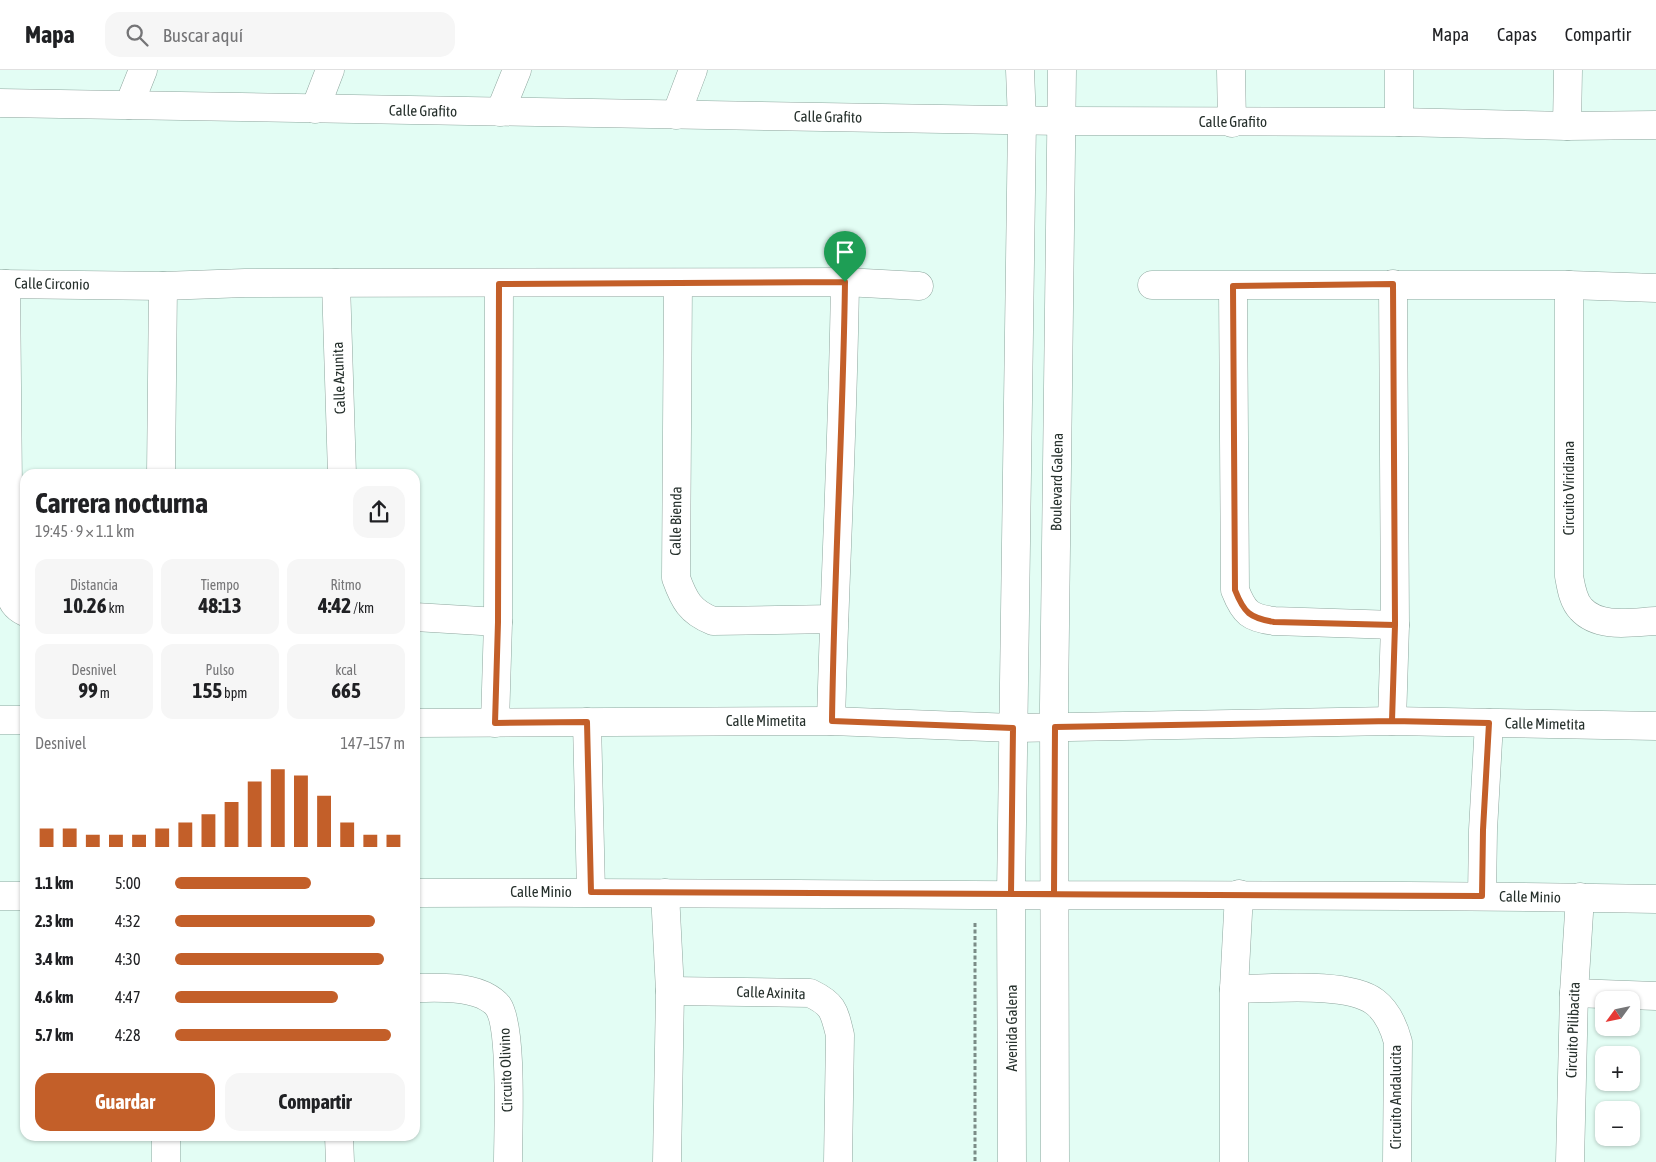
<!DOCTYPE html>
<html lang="es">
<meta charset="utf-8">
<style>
:root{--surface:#fff;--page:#f6f6f6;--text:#202124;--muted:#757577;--line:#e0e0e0;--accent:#c35f29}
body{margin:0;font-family:"Asap Condensed",sans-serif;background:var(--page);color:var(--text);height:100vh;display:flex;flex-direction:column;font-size:19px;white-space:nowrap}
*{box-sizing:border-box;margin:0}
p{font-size:16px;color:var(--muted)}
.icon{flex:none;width:28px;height:28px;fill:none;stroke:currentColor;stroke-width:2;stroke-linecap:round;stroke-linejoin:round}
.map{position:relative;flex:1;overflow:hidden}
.details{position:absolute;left:20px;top:399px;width:400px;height:672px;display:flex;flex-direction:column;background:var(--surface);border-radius:15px;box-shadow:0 1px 4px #0004}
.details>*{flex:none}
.needle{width:32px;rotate:237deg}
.fabs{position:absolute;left:1595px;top:921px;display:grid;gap:10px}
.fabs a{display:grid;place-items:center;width:45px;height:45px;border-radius:10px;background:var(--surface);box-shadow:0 1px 4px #0004;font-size:25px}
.pin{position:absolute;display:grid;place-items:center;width:42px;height:42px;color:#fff;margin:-51px -21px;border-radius:50% 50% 50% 0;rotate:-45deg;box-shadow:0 0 5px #0007}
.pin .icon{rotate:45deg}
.round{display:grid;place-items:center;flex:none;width:52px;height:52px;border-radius:15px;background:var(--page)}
.headline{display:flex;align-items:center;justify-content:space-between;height:85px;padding:0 15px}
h1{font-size:28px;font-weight:700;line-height:38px}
.stats{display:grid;grid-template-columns:repeat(3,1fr);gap:8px;height:85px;padding:5px 15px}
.stats div{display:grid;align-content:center;border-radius:12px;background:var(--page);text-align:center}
.stats b{font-size:21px;font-weight:700}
.stats small{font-size:14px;font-weight:400}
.stats p{font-size:14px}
.chart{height:140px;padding:10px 15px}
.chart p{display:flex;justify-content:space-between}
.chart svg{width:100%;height:90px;margin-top:5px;stroke:var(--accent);stroke-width:6}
.action{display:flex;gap:10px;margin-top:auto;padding:10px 15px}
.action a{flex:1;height:58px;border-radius:15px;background:var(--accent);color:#fff;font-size:20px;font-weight:700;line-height:58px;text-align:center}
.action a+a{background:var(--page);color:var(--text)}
ul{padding:0 15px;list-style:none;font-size:16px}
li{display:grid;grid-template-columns:80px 60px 1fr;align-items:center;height:38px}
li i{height:12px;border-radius:6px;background:var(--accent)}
header{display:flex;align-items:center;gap:30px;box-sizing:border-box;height:70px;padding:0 25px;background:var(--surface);border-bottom:1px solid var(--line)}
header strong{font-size:24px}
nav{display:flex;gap:28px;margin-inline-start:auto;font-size:18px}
.search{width:350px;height:45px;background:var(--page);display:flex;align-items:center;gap:12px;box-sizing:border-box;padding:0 18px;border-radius:15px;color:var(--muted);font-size:19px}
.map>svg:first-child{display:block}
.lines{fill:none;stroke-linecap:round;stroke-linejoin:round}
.minor-casing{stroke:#8ea69e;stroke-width:29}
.tertiary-casing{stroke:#8ea69e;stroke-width:29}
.path{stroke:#7b8c86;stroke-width:3;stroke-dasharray:4 2.5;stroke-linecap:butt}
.minor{stroke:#fff;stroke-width:28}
.tertiary{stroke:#fff;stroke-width:28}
.route-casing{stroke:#fff;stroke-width:10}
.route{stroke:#c35f29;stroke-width:6}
.labels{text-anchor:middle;stroke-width:5;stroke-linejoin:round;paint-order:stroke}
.street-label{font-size:15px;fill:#26302c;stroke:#fff}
</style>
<header>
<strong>Mapa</strong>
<div class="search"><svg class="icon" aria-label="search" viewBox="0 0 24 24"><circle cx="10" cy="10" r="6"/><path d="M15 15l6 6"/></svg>Buscar aquí</div>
<nav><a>Mapa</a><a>Capas</a><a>Compartir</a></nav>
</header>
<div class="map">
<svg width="1656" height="1092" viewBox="0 0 1656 1092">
<rect width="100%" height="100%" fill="#e3fdf4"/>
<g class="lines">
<g class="minor-casing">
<g id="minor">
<polyline points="1231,0 1232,53"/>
<polyline points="0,33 1062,51 1399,52 1567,56 1656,55"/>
<polyline points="129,35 143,0"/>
<polyline points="315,39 330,0"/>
<polyline points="500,42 517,0"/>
<polyline points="676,45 693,0"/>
<polyline points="1399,52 1399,0"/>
<polyline points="1567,56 1568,0"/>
<polyline points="336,213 342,404"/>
<path d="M678,213l-2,295c8,22 14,34 37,43l121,-2"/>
<polyline points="0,214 163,216 245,213 845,212 919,216"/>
<path d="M6,214l3,306c2,11 6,17 16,22"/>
<polyline points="1152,215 1569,215 1656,218"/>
<path d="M1569,215v291c2,11 4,25 12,33 18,20 52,13 75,12"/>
<path d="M1233,216l2,304c9,23 15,28 39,31l121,4"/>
<polyline points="161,404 163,216"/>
<polyline points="415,547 498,552"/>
<polyline points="0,650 25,650"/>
<path d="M831,651c4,-147 12,-293 14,-439"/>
<polyline points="1392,651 1395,555 1393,214"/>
<polyline points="587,652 591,822"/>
<polyline points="415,653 831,651 1013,658 1392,651 1656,656"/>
<polyline points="495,653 498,552 499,214"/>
<path d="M415,823c185,-1 370,1 555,2 229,1 457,-1 686,4"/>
<polyline points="665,823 670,921 667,1092"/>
<polyline points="0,826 25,826"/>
<polyline points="1482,826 1483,760 1489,653"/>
<path d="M415,918c22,0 47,-2 68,7 4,2 12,7 15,11 15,22 10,125 10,156"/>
<path d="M1234,919c36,0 113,-8 141,13 13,10 19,25 23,40l-1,120"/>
<path d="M670,921l140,2c23,11 24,17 30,42l-2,127"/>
<polyline points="1574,923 1656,926"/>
<polyline points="339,1066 340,1092"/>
<polyline points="166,1092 166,1066"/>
<polyline points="1234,1092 1234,919 1239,824"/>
<polyline points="1570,1092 1574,923 1580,827"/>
</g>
</g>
<g class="tertiary-casing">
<g id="tertiary">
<polyline points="1012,1092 1011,824 1022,51 1020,0"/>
<polyline points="1055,1092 1054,635 1062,0"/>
</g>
</g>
<polyline class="path" points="975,853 975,1092"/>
<use href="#minor" class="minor"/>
<use href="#tertiary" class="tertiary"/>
</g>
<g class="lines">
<g class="route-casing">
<path id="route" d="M845,212c-2,146 -11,292 -13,439l181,7 -2,166h43l1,-167 337,-6 3,-96 -2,-341 -160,2 2,304c9,23 15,28 39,32l121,3 -3,96 97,2 -6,107 -1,66c-297,-2 -594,-1 -891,-4l-4,-170 -92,1 3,-101 1,-338 346,-2"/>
</g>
<use href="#route" class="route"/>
</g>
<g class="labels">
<g class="street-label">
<text transform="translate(423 41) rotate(1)" y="5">Calle Grafito</text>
<text transform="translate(828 47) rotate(1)" y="5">Calle Grafito</text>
<text x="1233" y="57">Calle Grafito</text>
<text transform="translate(52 214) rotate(1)" y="5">Calle Circonio</text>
<text transform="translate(339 308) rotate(-92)" y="5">Calle Azunita</text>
<text transform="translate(1057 412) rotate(-89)" y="5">Boulevard Galena</text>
<text transform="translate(1569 418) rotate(-90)" y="5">Circuito Viridiana</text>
<text transform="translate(676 451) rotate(-89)" y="5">Calle Bienda</text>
<text x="766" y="656">Calle Mimetita</text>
<text transform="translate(1545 654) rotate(1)" y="5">Calle Mimetita</text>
<text x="541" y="827">Calle Minio</text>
<text transform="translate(1530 827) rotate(1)" y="5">Calle Minio</text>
<text transform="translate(771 923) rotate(2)" y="5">Calle Axinita</text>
<text transform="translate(1012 958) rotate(-90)" y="5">Avenida Galena</text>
<text transform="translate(1573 960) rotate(-88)" y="5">Circuito Pilibacita</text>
<text transform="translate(506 1000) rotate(-92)" y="5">Circuito Olivino</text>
<text transform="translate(1396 1027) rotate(-90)" y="5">Circuito Andalucita</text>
</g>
</g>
</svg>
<div class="fabs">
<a><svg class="needle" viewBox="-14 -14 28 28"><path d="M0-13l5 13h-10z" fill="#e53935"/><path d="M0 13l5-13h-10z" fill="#757577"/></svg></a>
<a>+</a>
<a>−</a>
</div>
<div class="pin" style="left:845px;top:212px;background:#1e9e55"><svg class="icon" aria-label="arrive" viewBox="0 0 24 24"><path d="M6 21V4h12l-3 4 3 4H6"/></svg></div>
<section class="details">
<div class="headline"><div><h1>Carrera nocturna</h1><p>19:45 · 9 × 1.1 km</p></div><a class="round"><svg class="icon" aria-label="share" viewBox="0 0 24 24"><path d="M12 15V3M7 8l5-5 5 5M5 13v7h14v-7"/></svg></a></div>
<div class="stats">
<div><p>Distancia</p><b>10.26<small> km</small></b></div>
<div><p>Tiempo</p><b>48:13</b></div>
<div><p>Ritmo</p><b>4:42<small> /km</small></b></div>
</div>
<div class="stats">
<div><p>Desnivel</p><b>99<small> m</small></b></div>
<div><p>Pulso</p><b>155<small> bpm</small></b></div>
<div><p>kcal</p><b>665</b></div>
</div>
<div class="chart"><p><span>Desnivel</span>147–157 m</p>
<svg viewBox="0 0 160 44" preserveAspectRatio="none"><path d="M5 44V35M15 44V35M25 44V38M35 44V38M45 44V38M55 44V35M65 44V32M75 44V28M85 44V22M95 44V12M105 44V6M115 44V9M125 44V19M135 44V32M145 44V38M155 44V38"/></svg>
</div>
<ul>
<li><b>1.1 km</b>5:00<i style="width:59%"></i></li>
<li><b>2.3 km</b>4:32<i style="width:87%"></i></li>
<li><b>3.4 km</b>4:30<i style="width:91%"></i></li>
<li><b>4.6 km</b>4:47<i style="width:71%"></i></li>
<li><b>5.7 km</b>4:28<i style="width:94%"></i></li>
</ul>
<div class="action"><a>Guardar</a><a>Compartir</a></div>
</section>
</div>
